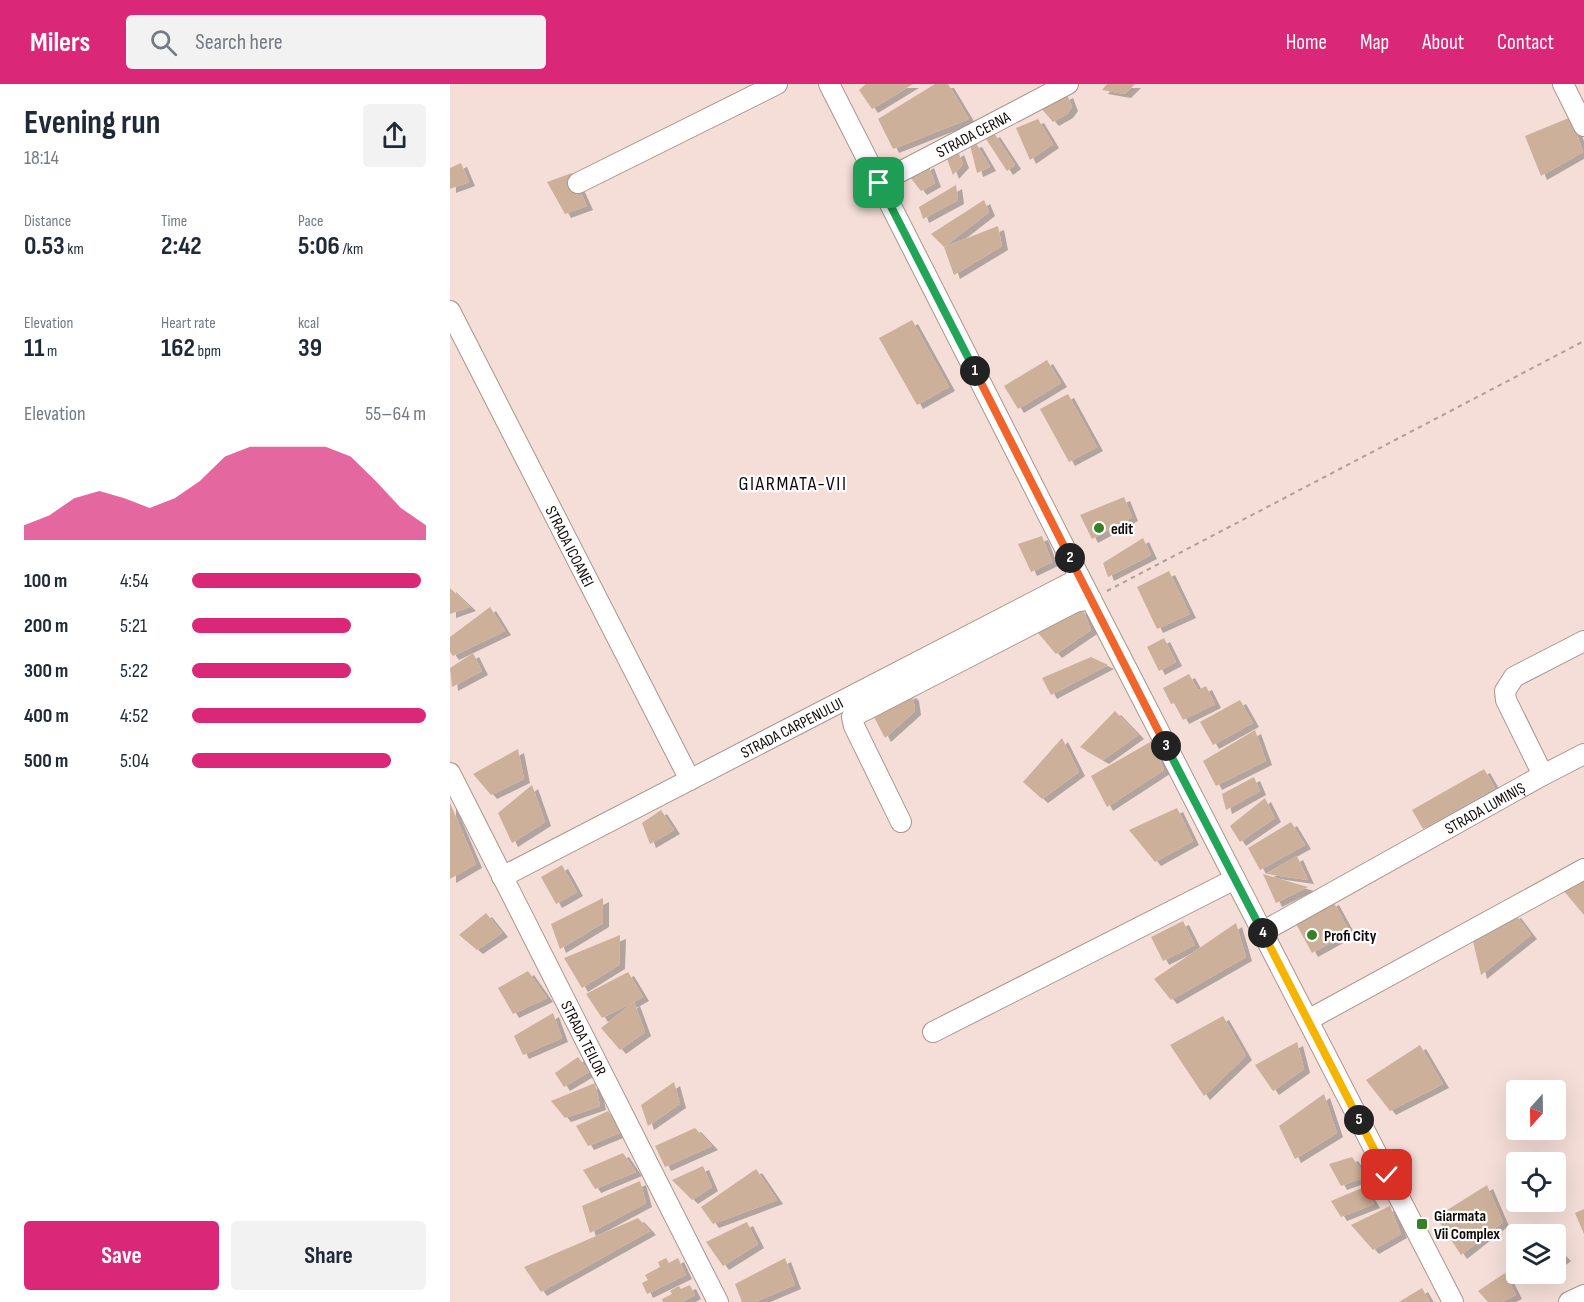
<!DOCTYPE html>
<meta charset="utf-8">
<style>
:root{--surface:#fff;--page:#f2f2f3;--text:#1f2937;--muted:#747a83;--accent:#db2777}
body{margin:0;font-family:"Sofia Sans Condensed",sans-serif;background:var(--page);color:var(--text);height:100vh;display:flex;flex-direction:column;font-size:22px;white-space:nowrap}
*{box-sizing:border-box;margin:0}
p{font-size:20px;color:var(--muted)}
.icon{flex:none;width:33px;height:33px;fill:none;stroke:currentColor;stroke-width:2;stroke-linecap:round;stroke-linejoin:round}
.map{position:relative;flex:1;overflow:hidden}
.side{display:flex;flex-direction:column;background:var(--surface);width:450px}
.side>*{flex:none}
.needle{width:39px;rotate:200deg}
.buttons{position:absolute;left:1056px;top:996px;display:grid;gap:12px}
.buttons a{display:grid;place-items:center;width:60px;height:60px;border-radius:6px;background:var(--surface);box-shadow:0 6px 24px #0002;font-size:30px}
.pin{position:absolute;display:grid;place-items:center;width:51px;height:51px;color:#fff;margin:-26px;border-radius:12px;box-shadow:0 3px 9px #0006}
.km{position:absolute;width:30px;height:30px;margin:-15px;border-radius:50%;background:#222;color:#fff;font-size:16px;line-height:30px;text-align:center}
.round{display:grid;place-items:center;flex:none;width:63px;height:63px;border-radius:6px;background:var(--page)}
.head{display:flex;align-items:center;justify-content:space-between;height:102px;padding:0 24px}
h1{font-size:33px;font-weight:700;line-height:45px}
.figures{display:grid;grid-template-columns:repeat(3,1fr);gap:9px;height:102px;padding:6px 24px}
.figures div{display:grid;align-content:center}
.figures b{font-size:26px;font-weight:700}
.figures small{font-size:16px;font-weight:400}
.figures p{font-size:16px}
.chart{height:168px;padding:12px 24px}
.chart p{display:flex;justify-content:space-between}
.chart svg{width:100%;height:108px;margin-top:6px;fill:var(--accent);opacity:.7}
.button{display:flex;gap:12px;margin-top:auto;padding:12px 24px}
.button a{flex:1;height:69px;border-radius:6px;background:var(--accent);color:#fff;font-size:24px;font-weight:700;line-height:69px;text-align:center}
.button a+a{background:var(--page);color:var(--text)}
ul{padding:0 24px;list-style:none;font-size:20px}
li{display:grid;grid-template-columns:96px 72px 1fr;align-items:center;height:45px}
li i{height:15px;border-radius:8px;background:var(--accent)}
header{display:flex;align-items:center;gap:36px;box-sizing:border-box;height:84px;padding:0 30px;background:var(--accent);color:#fff}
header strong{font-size:28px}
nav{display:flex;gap:33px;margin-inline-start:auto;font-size:21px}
.search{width:420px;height:54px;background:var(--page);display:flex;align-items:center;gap:15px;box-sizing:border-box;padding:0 21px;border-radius:6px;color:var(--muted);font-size:22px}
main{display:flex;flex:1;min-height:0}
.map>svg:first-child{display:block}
.building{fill:#cdb099;filter:url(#shadow)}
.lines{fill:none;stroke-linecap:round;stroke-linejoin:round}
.minor-casing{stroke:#a9968f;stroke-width:22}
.path{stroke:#af9d98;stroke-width:2;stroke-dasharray:4.5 4.5;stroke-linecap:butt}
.minor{stroke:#fff;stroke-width:20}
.split-1-casing{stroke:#fff;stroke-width:12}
.split-2-casing{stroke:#fff;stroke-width:12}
.split-3-casing{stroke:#fff;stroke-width:12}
.split-4-casing{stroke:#fff;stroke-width:12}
.split-5-casing{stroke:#fff;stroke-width:12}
.split-6-casing{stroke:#fff;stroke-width:12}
.split-1{stroke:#22a559;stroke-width:8}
.split-2{stroke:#f0652b;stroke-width:8}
.split-3{stroke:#f0652b;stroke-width:8}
.split-4{stroke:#22a559;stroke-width:8}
.split-5{stroke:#f5b400;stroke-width:8}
.split-6{stroke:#f5b400;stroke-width:8}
.poi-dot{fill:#368026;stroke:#fff;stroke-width:2}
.labels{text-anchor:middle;stroke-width:4.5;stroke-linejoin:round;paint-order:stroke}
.street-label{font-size:16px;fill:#100907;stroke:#fff}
.poi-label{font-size:16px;font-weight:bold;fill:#100907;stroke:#fff;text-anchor:start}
.quarter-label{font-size:20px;letter-spacing:1.5px;fill:#100907;stroke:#fff}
</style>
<header>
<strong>Milers</strong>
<div class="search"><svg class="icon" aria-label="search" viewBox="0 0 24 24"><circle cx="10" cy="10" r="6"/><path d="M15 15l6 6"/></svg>Search here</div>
<nav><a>Home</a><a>Map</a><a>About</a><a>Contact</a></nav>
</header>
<main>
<section class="side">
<div class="head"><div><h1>Evening run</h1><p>18:14</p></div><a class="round"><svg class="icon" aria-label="share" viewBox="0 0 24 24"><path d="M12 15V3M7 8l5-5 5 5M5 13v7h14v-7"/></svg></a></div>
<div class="figures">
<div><p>Distance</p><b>0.53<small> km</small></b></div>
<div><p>Time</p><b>2:42</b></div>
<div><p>Pace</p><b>5:06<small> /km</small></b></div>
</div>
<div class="figures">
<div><p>Elevation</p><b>11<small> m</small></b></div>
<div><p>Heart rate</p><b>162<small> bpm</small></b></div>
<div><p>kcal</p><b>39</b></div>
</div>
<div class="chart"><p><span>Elevation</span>55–64 m</p>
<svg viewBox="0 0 160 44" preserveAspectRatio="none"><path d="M0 44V38L10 34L20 27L30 24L40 27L50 31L60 27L70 20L80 10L90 6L100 6L110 6L120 6L130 10L140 20L150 31L160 38V44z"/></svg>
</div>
<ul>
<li><b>100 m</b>4:54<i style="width:98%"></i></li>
<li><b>200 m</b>5:21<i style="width:68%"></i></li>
<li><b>300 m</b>5:22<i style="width:68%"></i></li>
<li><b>400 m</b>4:52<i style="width:100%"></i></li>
<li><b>500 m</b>5:04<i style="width:85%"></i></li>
</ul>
<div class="button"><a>Save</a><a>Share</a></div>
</section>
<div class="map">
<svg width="1134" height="1218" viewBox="0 0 1134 1218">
<defs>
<filter id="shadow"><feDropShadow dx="6" dy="4" stdDeviation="0" flood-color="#0004"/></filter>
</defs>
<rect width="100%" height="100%" fill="#f4ded7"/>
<g class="building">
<polygon points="416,0 463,0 422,25 409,6"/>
<polygon points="485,0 498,0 519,35 443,65 428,35"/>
<polygon points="657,0 685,0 675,10 652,6"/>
<polygon points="617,10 622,23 617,30 603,38 590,23"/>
<polygon points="1121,33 1133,68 1091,92 1075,52"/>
<polygon points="588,35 603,60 580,76 566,44"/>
<polygon points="544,49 565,81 557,87 536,55"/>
<polygon points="526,59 540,83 527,89 520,61"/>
<polygon points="508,67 513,80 503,91 497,75"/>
<polygon points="11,79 19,98 0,105 0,84"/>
<polygon points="478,80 485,99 471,107 459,92"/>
<polygon points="122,89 137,122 115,130 97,98"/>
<polygon points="506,101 508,116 473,135 469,123"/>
<polygon points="534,116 539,128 494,163 481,150"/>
<polygon points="548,142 552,162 504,191 494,163"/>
<polygon points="462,236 499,303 467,321 429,254"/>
<polygon points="597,276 611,299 568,325 554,302"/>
<polygon points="618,310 647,363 619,378 590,325"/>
<polygon points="674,413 682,433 642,455 630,431"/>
<polygon points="592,452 602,478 581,488 568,460"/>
<polygon points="693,454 701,471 658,493 653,479"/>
<polygon points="719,487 740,530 707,545 687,503"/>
<polygon points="0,504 20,523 0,530"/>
<polygon points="40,523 55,547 3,572 0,568 0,553"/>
<polygon points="626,524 634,528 641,546 606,570 588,549"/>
<polygon points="714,554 726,578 709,587 697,563"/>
<polygon points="23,569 32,587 2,603 0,584"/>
<polygon points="641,573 658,581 601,611 592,594"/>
<polygon points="739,590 748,606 756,602 765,620 733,636 724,619 721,620 713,604"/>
<polygon points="460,610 463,613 465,627 435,654 424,633"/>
<polygon points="790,616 803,639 763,661 750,638"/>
<polygon points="665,627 688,651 653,676 630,663"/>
<polygon points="805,646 816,677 766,702 753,677"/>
<polygon points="612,654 629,688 592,715 573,698"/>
<polygon points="702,657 714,686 657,723 641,692"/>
<polygon points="68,665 74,695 41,711 23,690"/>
<polygon points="1034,685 1045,704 973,745 962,726"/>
<polygon points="804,693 810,707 776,726 772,710"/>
<polygon points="82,701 95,738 62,759 48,729"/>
<polygon points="815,714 825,734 790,758 780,742"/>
<polygon points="0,719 26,780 0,795"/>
<polygon points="727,724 743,757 705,778 679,746"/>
<polygon points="211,726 224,746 200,760 192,739"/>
<polygon points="841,738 855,761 810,786 798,764"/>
<polygon points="847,772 858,796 816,790"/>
<polygon points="112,781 127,808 106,820 91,793"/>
<polygon points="813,790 816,791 858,803 826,819"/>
<polygon points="1134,796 1134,831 1113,806"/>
<polygon points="153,814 153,839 110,865 101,840"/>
<polygon points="883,817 900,848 862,869 845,838"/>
<polygon points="36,829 52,849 27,866 9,851"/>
<polygon points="1065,830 1081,851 1031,891 1022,853"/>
<polygon points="733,837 745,861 713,877 701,853"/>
<polygon points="786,839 796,873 721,916 704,895"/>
<polygon points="170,851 169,881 132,904 114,874"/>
<polygon points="78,887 97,914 63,930 48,904"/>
<polygon points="178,888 193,913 184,918 195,948 170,966 151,944 184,918 152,934 136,910"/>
<polygon points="103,929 112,954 73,971 64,952"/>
<polygon points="773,932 796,972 754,1012 720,961"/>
<polygon points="847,958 854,985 823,1007 805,981"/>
<polygon points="970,961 993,1000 940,1027 916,996"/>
<polygon points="128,973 139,988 114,1003 105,989"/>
<polygon points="224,998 230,1020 198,1042 191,1021"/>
<polygon points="145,999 150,1022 115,1034 101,1017"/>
<polygon points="874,1010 887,1049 845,1075 829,1042"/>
<polygon points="158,1027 172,1048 138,1062 126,1042"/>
<polygon points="245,1044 262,1062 215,1083 205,1062"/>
<polygon points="173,1069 186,1088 145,1105 133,1086"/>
<polygon points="902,1073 916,1093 891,1102 879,1080"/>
<polygon points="253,1082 262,1103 242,1116 222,1096"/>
<polygon points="306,1085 327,1116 263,1140 251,1123"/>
<polygon points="190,1097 196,1119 140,1149 132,1122"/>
<polygon points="1037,1101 1053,1138 1011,1171 986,1133"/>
<polygon points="914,1103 924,1120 891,1133 881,1117"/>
<polygon points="940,1122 951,1150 923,1166 901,1141"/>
<polygon points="1134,1125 1134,1150 1125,1129"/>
<polygon points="188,1134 200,1147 91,1208 74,1183"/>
<polygon points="297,1138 308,1160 273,1182 256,1158"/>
<polygon points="1106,1164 1115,1173 1106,1180"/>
<polygon points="216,1174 219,1179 228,1174 236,1191 197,1210 192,1199 198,1196 195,1191 210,1183 208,1178"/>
<polygon points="335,1174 345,1201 305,1218 292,1218 285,1200"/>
<polygon points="1055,1189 1066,1211 1052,1218 1038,1218 1028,1207"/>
<polygon points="240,1201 245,1211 232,1218 213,1218 212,1215 222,1210 220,1207 229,1202 231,1205"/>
<polygon points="972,1204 980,1218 949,1218"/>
</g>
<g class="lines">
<g class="minor-casing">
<g id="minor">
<polyline points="379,0 630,494 1003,1218"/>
<polyline points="1113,0 1134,42"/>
<polyline points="128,99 327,0"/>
<path id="s1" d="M429,99l189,-99"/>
<path id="s2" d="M0,227l240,469"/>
<path id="s3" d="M0,689l268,529"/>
<polyline points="1093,691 1134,670"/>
<polyline points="451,738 404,642 402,633 625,518 641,515"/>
<path id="s4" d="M52,793l578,-299"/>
<path id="s5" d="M812,848l281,-157 -37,-75 -1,-9 9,-14 70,-36"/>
<polyline points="858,936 1134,785"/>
<polyline points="483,948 785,795"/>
<polyline points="1119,1218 1134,1211"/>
</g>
</g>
<polyline class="path" points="657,507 1134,257"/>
<use href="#minor" class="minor"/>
</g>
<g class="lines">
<g class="split-1-casing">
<polyline id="split-1" points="429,99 525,287"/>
</g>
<g class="split-2-casing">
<polyline id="split-2" points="525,287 620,474"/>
</g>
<g class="split-3-casing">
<polyline id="split-3" points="620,474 716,662"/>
</g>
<g class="split-4-casing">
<polyline id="split-4" points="716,662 813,849"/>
</g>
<g class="split-5-casing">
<polyline id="split-5" points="813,849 909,1036"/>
</g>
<g class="split-6-casing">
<polyline id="split-6" points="909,1036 937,1091"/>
</g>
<use href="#split-1" class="split-1"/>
<use href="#split-2" class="split-2"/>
<use href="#split-3" class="split-3"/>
<use href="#split-4" class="split-4"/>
<use href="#split-5" class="split-5"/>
<use href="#split-6" class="split-6"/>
</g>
<g class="poi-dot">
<circle cx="649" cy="444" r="6"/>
<circle cx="862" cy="851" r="6"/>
<rect x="966" y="1134" width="12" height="12" rx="3"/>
</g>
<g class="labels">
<g class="street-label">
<text dy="6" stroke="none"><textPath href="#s1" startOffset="106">STRADA CERNA</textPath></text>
<text dy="6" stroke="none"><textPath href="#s2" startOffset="264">STRADA ICOANEI</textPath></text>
<text dy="6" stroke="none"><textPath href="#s4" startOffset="326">STRADA CARPENULUI</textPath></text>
<text dy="6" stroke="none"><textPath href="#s5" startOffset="255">STRADA LUMINIȘ</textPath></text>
<text dy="6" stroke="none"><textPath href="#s3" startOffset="297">STRADA TEILOR</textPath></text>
</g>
<g class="poi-label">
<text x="661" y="450">edit</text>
<text x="874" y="857">Profi City</text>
<text x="984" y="1137">Giarmata<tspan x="984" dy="18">Vii Complex</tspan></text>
</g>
<g class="quarter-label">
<text x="343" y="406">GIARMATA-VII</text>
</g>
</g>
</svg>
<div class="buttons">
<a><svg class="needle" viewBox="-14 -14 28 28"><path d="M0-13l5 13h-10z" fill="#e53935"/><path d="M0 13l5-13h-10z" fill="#747a83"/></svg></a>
<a><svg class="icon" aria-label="locate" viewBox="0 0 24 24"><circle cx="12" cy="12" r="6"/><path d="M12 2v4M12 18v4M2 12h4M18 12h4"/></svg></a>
<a><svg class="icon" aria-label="layers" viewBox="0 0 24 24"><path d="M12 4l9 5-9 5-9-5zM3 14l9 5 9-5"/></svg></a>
</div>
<div class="pin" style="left:429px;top:99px;background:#1e9e55"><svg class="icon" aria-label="arrive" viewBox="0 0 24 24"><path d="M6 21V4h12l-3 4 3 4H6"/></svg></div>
<div class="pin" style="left:937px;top:1091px;background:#d93025"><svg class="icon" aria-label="check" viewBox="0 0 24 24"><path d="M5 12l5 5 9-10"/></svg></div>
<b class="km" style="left:525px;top:287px">1</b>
<b class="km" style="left:620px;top:474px">2</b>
<b class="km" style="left:716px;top:662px">3</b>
<b class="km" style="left:813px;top:849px">4</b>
<b class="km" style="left:909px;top:1036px">5</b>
</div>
</main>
